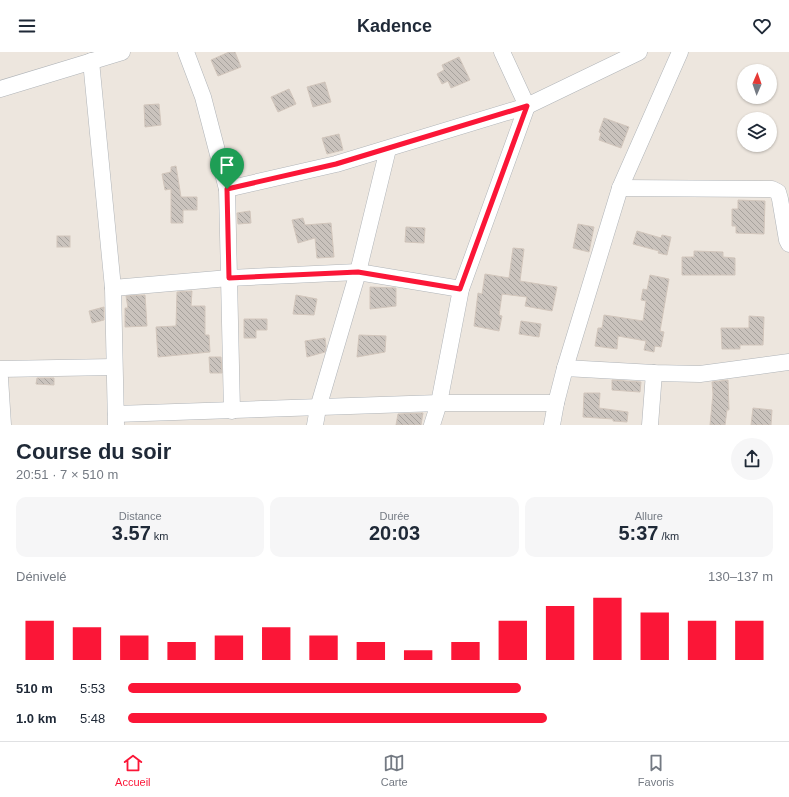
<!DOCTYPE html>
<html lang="fr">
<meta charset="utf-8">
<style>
:root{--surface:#fff;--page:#f6f6f7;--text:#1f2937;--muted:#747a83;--line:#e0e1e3;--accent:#fb1637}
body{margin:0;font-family:Arial,sans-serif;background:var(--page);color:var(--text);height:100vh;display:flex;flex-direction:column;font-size:15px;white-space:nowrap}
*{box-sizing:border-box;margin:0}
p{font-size:13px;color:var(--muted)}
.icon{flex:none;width:22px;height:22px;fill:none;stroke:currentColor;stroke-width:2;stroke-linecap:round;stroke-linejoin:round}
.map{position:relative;height:373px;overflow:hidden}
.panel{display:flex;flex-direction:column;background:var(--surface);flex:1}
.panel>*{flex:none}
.needle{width:26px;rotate:2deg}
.buttons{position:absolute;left:737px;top:12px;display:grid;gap:8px}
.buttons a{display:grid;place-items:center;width:40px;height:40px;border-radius:50%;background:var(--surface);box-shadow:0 1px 3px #0004;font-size:20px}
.pin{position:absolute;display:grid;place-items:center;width:34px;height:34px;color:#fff;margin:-41px -17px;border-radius:50% 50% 50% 0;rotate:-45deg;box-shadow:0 0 4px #0007}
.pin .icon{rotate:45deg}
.round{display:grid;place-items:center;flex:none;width:42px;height:42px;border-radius:21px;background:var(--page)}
.headline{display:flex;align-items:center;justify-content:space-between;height:68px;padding:0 16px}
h1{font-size:22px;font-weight:700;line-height:30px}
.stats{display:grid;grid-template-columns:repeat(3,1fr);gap:6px;height:68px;padding:4px 16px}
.stats div{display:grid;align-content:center;border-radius:10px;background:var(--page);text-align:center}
.stats b{font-size:20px;font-weight:700}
.stats small{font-size:11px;font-weight:400}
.stats p{font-size:11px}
.chart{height:112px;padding:8px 16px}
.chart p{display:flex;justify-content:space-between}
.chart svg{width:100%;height:72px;margin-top:4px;stroke:var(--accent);stroke-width:6}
ul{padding:0 16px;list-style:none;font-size:13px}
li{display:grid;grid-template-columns:64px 48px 1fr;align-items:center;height:30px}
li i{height:10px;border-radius:5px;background:var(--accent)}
header{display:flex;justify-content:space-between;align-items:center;height:52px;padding:0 16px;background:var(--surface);font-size:18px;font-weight:700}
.menu{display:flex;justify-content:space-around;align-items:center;height:56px;border-top:1px solid var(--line);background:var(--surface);font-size:11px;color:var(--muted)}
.menu a{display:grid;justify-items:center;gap:2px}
.menu .selected{color:var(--accent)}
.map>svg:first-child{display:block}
.building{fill:url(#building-back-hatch);stroke:#d2c6bc}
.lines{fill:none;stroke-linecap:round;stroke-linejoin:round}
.minor-casing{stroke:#b0b4b8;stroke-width:17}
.minor{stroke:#fff;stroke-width:16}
.route-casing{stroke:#fff;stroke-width:8}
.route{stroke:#fb1637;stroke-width:5}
</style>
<header><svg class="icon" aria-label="menu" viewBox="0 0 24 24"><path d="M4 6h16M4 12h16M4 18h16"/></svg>Kadence<svg class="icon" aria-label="heart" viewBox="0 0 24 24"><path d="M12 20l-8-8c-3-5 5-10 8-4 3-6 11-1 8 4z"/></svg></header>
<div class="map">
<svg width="789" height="373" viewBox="0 0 789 373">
<defs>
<pattern id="building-back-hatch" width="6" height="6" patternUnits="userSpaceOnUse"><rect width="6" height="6" fill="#cac3bd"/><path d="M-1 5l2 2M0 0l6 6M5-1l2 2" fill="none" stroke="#a7a29d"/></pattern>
</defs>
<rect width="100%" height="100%" fill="#ede6de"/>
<g class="building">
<polygon points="229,0 235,0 241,15 218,24 211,8"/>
<polygon points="459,5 470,28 451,36 448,29 442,32 437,22 444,18 442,13"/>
<polygon points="325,30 331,50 313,55 307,35"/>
<polygon points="289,37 296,52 278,60 271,45"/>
<polygon points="159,52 161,73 145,75 144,53"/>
<polygon points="604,66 629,75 621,96 599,88 601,81 599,80"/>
<polygon points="339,82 343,98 327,102 322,86"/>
<polygon points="176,114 181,145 197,145 197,158 183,158 183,171 171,171 171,137 165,138 162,122 171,120 171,115"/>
<polygon points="738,148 765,149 764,182 736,181 736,174 732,174 732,157 738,157"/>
<polygon points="250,159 251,171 238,172 237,161"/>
<polygon points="303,166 305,173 331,171 334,205 317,206 315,186 298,191 292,168"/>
<polygon points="578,172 594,175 589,200 573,196"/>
<polygon points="406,175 425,176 424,191 405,190"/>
<polygon points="637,179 661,186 662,183 671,185 667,203 658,201 659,199 633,192"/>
<rect x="57" y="184" width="13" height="11"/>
<polygon points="513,196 524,197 520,229 557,235 552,259 525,254 527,245 502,242 499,263 502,264 499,279 474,274 478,241 482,242 485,222 509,226"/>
<polygon points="694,199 723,200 723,205 735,206 735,223 682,223 682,205 694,205"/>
<polygon points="650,223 669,227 660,279 664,280 661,295 655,294 654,300 644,298 646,289 618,284 617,297 595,294 598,276 602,276 604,263 643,269 646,249 641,248 643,237 647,238"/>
<polygon points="370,235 396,236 396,254 370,257"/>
<polygon points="192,239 191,254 205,254 205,283 209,283 210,300 158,305 156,275 176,274 177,240"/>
<polygon points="145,243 147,274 125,275 125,256 128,256 126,244"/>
<polygon points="296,243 317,247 314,263 293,262"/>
<polygon points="104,255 104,268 92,271 89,259"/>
<polygon points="749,264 764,265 763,293 740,293 740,297 722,297 721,276 749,276"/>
<polygon points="244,267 267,267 267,278 256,278 256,286 244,286"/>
<polygon points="521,269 541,272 539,285 519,282"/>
<polygon points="359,283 386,284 385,300 357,305"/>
<polygon points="325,286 326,294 325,300 307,305 305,289"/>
<polygon points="209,305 221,305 222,321 210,321"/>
<polygon points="37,326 54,326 54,333 36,332"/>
<polygon points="612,328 641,330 640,340 612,338"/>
<polygon points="728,328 729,358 727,358 725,373 710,373 713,342 712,330"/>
<polygon points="584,341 600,341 599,356 628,360 627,370 613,369 613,367 583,365"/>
<polygon points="753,356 772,358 771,373 751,373"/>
<polygon points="423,361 421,373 396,373 398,362"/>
</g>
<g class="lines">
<g class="minor-casing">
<g id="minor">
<polyline points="186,0 203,45 227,137 232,359"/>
<polyline points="91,9 113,236 116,373"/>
<polyline points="0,37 122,0"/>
<polyline points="620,136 772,137 778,140 780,147 787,188 789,192"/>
<polyline points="227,137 336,112 527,54 639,0"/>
<polyline points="113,236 229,226 358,220 461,237"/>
<polyline points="565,316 620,136 680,0"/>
<polyline points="0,317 114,315"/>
<polyline points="0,326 3,373"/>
<polyline points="116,362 439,351 556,351 565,316 654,321 700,322 789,310"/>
<polyline points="315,373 318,356 358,220 388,97"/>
<polyline points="432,373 439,351 461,237 527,54 502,0"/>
<polyline points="552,373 556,351"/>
<polyline points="650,373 654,321"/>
</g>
</g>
<use href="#minor" class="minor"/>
</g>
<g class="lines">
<g class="route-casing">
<polygon id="route" points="527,54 460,237 358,220 229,226 227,137 336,112"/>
</g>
<use href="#route" class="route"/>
</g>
</svg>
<div class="buttons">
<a><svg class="needle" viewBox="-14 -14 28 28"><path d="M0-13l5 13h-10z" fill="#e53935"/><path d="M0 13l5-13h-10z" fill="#747a83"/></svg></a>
<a><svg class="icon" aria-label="layers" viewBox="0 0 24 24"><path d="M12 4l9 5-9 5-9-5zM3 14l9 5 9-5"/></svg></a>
</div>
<div class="pin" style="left:227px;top:137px;background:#1e9e55"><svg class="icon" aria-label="arrive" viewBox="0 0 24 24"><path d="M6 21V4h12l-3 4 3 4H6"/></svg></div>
</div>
<section class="panel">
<div class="headline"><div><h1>Course du soir</h1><p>20:51 · 7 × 510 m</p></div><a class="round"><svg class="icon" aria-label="share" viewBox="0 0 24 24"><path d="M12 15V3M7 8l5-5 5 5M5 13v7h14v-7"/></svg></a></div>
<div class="stats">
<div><p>Distance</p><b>3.57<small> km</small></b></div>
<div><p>Durée</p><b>20:03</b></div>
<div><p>Allure</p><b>5:37<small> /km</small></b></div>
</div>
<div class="chart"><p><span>Dénivelé</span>130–137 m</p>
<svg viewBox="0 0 160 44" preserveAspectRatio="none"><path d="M5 44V20M15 44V24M25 44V29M35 44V33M45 44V29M55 44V24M65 44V29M75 44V33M85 44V38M95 44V33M105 44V20M115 44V11M125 44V6M135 44V15M145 44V20M155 44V20"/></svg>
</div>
<ul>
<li><b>510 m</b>5:53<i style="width:61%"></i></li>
<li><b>1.0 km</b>5:48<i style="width:65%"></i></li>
</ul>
</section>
<nav class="menu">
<a class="selected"><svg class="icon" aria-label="home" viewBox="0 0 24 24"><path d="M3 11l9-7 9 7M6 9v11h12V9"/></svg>Accueil</a>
<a><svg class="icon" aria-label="map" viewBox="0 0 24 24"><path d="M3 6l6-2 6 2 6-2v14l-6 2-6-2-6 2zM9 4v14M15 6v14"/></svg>Carte</a>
<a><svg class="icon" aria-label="saved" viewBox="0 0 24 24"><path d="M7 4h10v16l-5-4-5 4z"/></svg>Favoris</a>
</nav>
